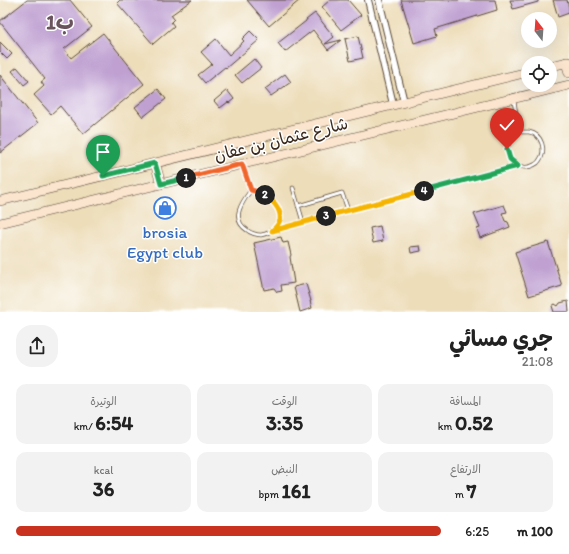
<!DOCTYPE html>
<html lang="ar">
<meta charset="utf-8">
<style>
:root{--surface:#fff;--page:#f2f2f2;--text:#222;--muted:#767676;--accent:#c8321e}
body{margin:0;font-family:Itim,"Playpen Sans Arabic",sans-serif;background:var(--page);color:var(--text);direction:rtl;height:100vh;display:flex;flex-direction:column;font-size:15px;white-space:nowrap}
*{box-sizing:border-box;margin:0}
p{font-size:13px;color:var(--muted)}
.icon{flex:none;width:22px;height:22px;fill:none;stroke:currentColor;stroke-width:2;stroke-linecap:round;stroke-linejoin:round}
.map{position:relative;height:312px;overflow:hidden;direction:ltr}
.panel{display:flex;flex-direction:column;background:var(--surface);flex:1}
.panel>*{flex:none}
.needle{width:26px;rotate:343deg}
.buttons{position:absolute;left:521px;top:12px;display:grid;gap:8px}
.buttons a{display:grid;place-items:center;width:36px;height:36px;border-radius:50%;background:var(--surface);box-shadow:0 4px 16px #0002;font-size:20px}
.pin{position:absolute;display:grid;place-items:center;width:34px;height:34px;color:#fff;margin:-41px -17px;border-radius:50% 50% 50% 0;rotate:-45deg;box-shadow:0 0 4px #0007}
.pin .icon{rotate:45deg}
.km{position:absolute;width:20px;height:20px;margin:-10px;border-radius:50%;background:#222;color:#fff;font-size:11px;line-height:20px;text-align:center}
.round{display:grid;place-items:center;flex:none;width:42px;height:42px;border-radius:16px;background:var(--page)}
.headline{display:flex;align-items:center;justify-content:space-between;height:68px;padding:0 16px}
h1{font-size:22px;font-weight:700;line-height:30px}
.metrics{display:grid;grid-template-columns:repeat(3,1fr);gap:6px;height:68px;padding:4px 16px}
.metrics div{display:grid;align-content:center;border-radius:10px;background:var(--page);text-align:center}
.metrics b{font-size:20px;font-weight:700}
.metrics small{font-size:11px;font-weight:400}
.metrics p{font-size:11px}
ul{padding:0 16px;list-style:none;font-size:13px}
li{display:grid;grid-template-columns:64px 48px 1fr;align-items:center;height:30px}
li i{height:10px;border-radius:5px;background:var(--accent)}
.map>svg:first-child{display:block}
.building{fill:#bfa0d1}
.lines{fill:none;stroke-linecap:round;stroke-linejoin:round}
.service-casing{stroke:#564535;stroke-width:4.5}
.minor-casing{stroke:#564535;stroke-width:8}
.secondary-casing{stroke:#564535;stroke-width:10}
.service{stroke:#fff;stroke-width:3}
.minor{stroke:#fff;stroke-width:6}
.secondary{stroke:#fbe5cf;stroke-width:9}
.split-1-casing{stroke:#fff;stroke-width:8}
.split-2-casing{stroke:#fff;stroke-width:8}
.split-3-casing{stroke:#fff;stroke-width:8}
.split-4-casing{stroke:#fff;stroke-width:8}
.split-5-casing{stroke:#fff;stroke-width:8}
.split-1{stroke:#22a559;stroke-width:5}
.split-2{stroke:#f0652b;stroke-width:5}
.split-3{stroke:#f5b400;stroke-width:5}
.split-4{stroke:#f5b400;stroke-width:5}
.split-5{stroke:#22a559;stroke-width:5}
.labels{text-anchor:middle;stroke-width:3;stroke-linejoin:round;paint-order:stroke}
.street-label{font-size:17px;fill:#3b2a1e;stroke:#fff}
.shop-label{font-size:17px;fill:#366cbe;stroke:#fff}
.district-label{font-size:21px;font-weight:bold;fill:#69535d;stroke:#fff}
</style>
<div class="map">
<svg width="569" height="312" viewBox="0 0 569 312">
<rect width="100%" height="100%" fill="#fff"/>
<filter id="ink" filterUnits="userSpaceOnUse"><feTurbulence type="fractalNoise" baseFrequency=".025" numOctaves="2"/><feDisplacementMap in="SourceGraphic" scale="8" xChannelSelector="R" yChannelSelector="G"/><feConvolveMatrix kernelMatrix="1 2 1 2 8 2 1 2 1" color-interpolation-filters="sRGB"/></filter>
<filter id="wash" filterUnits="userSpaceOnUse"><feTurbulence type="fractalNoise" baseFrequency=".012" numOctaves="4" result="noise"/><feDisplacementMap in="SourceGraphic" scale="16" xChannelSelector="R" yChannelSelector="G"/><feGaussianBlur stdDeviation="0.9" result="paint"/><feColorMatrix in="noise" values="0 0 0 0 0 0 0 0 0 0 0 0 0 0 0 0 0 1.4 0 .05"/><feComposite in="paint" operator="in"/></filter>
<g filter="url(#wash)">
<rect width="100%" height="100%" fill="#edddb9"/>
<g id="blocks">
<g class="building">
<polygon points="27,0 70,0 92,27 64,49 71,58 103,33 144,84 83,134 60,106 51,114 34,95 44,86 41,82 45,79 0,22 0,21"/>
<polygon points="120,0 192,0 171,15 174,19 171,22 174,26 153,44 117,3"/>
<polygon points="247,0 300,0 269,26"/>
<polygon points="330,0 348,0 361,15 341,30 322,7"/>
<polygon points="401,0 495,0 497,10 435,29 437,36 414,43"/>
<polygon points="510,0 538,0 538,2 513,9"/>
<polygon points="553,0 567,0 569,8 569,13 558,17"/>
<polygon points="315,13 334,37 325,44 341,40 328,50 313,30 285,52 278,43 306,21 306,20"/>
<polygon points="250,31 259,40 226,68 225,67 205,83 198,75 212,64 201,52 216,39 229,55 244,41 242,39"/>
<polygon points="358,36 363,58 350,61 345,39"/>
<polygon points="0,42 12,54 7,59 0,52"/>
<polygon points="254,59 261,68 242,83 235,75"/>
<polygon points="17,67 29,81 24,85 12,71"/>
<polygon points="285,74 291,82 271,96 265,89"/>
<polygon points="0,75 38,123 0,153"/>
<polygon points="158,89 166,99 143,117 135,107"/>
<polygon points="227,90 234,99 229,103 228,102 220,108 214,101"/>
<polygon points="504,205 507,212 502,213 505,221 508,222 510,227 480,238 477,229 480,228 474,214"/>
<polygon points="380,226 383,241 373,243 370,228"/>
<polygon points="281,237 283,243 288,242 291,255 290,257 294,283 281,285 282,291 277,292 274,288 264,290 254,243"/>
<polygon points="548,242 562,286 529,296 515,252"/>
<polygon points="420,246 421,251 411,253 410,247"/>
<polygon points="306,284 311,301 310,301 312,308 300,312 294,287"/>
<polygon points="568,301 569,312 554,312 552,306 555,304 558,306 560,303"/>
</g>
</g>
</g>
<g filter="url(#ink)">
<use href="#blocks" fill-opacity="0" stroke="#564535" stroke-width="1"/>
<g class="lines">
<g class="service-casing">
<g id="service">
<polyline points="514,101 519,132"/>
<path d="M519,132c3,0 7,0 10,0 13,2 18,19 10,29 -1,2 -3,3 -5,4 -17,9 -35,-12 -22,-27 2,-2 5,-4 7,-6z"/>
<polyline points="243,165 251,190"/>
<polyline points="293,188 303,222"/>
<path d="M251,190c12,3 20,8 27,19 8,11 -5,24 -17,26 -4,0 -11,-2 -14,-5 -17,-11 -5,-28 4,-40z"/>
<polyline points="298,206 342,193 348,210"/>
<polyline points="272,231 303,222 518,166"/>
</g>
</g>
<g class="minor-casing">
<g id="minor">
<polyline points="368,0 393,104"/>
<polyline points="379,0 404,102"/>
</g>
</g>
<g class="secondary-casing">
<g id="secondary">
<polyline points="566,62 569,73"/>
<polyline points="550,66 569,62"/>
<polyline points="155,163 161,184"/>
<polyline points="0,201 528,72"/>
<polyline points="0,223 569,85"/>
</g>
</g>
<use href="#service" class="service"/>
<use href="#minor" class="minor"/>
<use href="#secondary" class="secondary"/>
</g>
</g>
<g class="lines" filter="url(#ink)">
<g class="split-1-casing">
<polyline id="split-1" points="103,176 155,163 161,184 186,178"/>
</g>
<g class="split-2-casing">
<polyline id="split-2" points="186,178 242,164 251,190 262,193 265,195"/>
</g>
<g class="split-3-casing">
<path id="split-3" d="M265,195c8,6 17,14 15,25 -1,4 -5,8 -8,11l54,-15"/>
</g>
<g class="split-4-casing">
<polyline id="split-4" points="326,216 424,191"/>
</g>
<g class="split-5-casing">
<polyline id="split-5" points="424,191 518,166 510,159 507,149"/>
</g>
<use href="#split-1" class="split-1"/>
<use href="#split-2" class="split-2"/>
<use href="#split-3" class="split-3"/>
<use href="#split-4" class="split-4"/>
<use href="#split-5" class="split-5"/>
</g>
<defs>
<g id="shop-ring" transform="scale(1.15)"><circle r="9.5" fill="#fff" stroke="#3f7fe0" stroke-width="1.5"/><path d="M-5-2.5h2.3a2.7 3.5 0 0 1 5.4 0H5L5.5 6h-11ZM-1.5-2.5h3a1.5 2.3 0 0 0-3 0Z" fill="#3f7fe0"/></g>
</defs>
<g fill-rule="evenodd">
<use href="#shop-ring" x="165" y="208"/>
</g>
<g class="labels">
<g class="street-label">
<text transform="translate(281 139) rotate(-14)" y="6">شارع عثمان بن عفان</text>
</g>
<g class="shop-label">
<text x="165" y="238">brosia<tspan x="165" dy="20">Egypt club</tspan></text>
</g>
<g class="district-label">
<text x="60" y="29">ب1</text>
</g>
</g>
</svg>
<div class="buttons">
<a><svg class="needle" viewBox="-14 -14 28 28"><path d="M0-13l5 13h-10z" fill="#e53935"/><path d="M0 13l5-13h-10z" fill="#767676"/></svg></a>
<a><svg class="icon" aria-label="locate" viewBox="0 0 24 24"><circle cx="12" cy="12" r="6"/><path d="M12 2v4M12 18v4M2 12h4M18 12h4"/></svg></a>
</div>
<div class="pin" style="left:103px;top:176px;background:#1e9e55"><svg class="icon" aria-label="arrive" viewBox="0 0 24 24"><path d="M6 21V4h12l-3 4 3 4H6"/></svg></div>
<div class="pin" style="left:507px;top:149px;background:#d93025"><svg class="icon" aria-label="check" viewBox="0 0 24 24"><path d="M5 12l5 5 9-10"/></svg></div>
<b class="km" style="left:186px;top:178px">1</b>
<b class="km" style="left:265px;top:195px">2</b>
<b class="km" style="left:326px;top:216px">3</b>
<b class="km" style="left:424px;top:191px">4</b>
</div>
<section class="panel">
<div class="headline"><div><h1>جري مسائي</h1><p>21:08</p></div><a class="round"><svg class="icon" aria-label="share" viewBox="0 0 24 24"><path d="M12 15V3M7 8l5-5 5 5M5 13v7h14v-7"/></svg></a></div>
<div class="metrics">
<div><p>المسافة</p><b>0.52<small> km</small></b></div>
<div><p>الوقت</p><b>3:35</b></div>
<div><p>الوتيرة</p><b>6:54<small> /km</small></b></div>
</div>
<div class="metrics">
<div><p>الارتفاع</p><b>7<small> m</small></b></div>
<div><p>النبض</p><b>161<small> bpm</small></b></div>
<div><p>kcal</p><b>36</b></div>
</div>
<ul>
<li><b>100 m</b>6:25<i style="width:100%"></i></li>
</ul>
</section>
